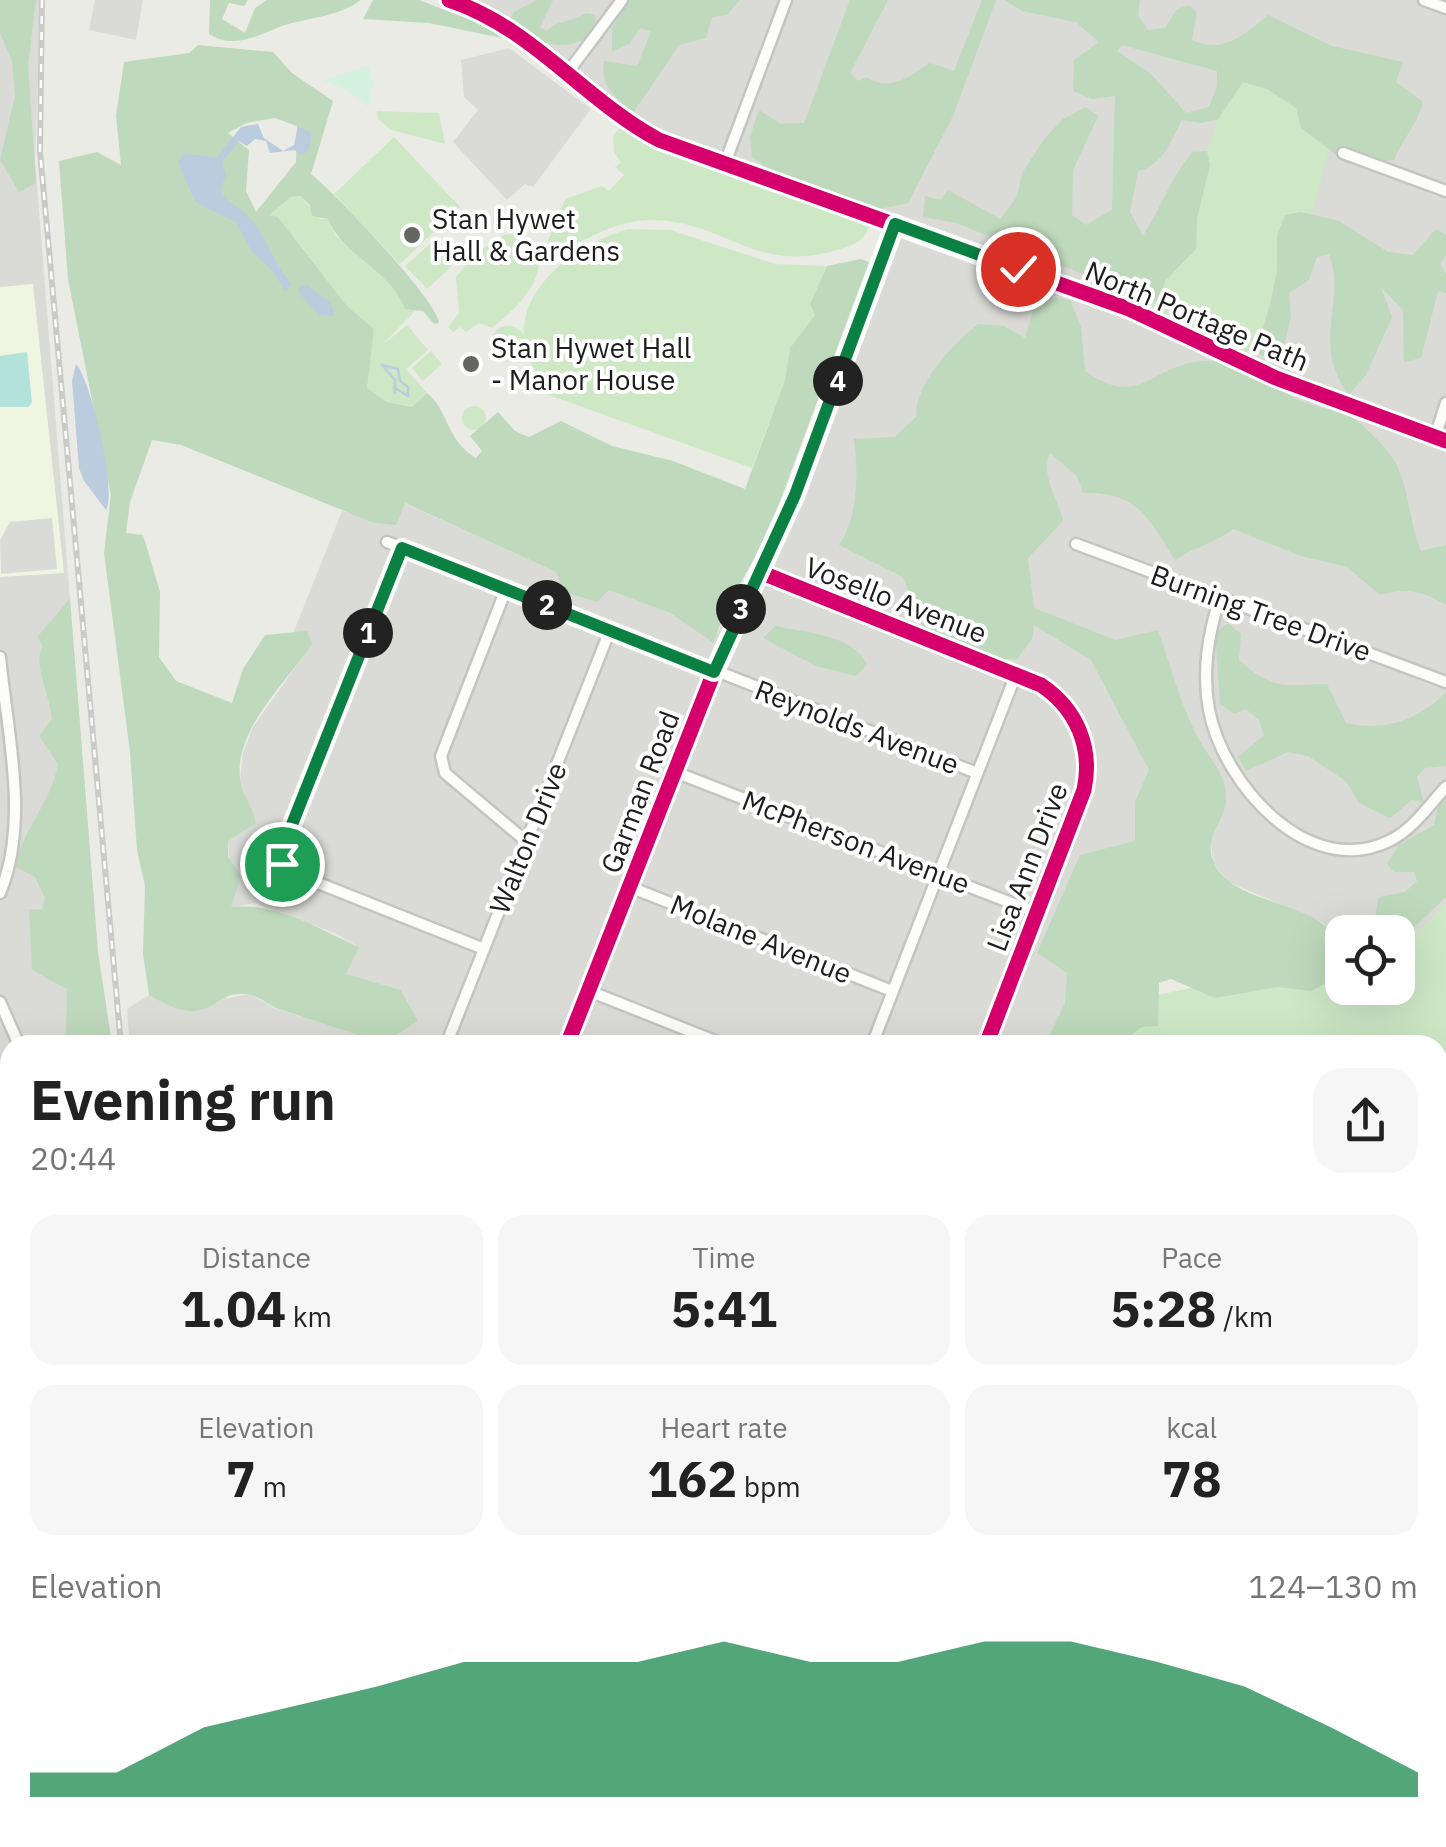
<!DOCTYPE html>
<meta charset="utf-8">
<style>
:root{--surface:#fff;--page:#f6f6f6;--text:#222;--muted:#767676;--accent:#0b8043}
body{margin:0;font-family:"IBM Plex Sans",sans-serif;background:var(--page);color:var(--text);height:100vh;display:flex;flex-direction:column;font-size:38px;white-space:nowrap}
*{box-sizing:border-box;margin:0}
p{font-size:32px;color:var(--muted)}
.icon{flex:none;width:55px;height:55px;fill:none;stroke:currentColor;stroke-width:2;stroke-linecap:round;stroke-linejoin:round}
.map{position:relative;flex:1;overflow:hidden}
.sheet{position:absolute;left:0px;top:1035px;width:1448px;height:812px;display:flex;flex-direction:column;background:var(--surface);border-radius:30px 30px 0 0;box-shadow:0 10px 40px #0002}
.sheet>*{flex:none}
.buttons{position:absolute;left:1325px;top:915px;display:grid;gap:20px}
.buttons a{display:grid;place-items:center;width:90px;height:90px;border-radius:20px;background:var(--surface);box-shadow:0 10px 40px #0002;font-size:50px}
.pin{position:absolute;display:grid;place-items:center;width:85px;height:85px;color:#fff;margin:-42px;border:5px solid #fff;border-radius:50%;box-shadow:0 2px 10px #0007}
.km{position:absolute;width:50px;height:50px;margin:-25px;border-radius:50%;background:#222;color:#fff;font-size:28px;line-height:50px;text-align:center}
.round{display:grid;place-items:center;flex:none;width:105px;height:105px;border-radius:30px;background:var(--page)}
.headline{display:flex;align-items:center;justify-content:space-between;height:170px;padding:0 30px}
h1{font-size:55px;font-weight:700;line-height:75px}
.figures{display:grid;grid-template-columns:repeat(3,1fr);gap:15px;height:170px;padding:10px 30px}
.figures div{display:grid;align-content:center;border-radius:25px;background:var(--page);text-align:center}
.figures b{font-size:50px;font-weight:700}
.figures small{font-size:28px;font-weight:400}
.figures p{font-size:28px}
.chart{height:280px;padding:20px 30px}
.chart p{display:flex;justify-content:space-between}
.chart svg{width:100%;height:180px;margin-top:10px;fill:var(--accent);opacity:.7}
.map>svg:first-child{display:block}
.residential{fill:#dadad7}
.education{fill:#f0f5e1}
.grass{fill:#cee8c6}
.forest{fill:#bed9bc;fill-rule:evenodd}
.park{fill:#d4f2dd}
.pitch{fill:#b2e2da}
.parking{fill:#dadad8}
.water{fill:#baccde}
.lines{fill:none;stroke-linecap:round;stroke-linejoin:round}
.stream{stroke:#baccde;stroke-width:2.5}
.minor-casing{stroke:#c4c4c2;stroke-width:15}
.major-casing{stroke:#a09f84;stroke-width:18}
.minor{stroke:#fcfcfb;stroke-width:10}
.major{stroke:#f0eee4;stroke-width:12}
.rail-casing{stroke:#cacac9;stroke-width:6}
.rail{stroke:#fff;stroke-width:2.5;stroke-dasharray:8;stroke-linecap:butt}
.cycleway-casing{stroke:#fff;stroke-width:21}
.cycleway{stroke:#d6006c;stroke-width:15}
.route-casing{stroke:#fff;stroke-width:20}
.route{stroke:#0b8043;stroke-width:12}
.poi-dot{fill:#656563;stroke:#fff;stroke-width:4}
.labels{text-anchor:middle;stroke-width:8;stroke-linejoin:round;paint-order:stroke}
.poi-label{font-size:28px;fill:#1d1d1d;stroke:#fff;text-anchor:start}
.street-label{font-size:28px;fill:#1d1d1d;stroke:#fff}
</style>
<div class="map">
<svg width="1446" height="1847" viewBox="0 0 1446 1847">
<rect width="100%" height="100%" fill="#ebebe6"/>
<g class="residential">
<polygon points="0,0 41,0 35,160 98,952 112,1045 10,1045 10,1476 0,1479"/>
<polygon points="448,0 1446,0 1446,904 1407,942 1398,944 1398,932 1342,932 1340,956 1323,923 1227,881 1214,864 1209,834 1135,802 1135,841 1058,1045 130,1045 127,1009 149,995 228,998 250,994 274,1008 384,1043 418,1021 401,990 345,974 359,947 337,934 254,903 231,908 228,840 256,823 240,781 243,753 253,727 312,644 292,636 342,511 396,525 404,503 556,572 564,592 596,602 608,589 670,613 714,642 733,597 744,602 783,525 895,225 659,140 568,72"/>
<polygon points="1438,1486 1446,1489 1446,1847 532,1847 507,1838 1438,1838"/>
<polygon points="196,1838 252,1838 249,1847 197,1847"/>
</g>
<g class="education">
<polygon points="33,284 64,573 0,577 0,287"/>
<polygon points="10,1480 10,1838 180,1838 181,1847 0,1847 0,1484"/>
<polygon points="266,1838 475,1838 500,1847 262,1847"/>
</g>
<g class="grass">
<polygon points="1243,82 1267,89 1296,108 1302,128 1329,148 1312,215 1301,212 1277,235 1277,271 1255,364 1148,312 1152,302 1159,299 1165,281 1196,249 1197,218 1210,165 1207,151 1218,119"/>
<polygon points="377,111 439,113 445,144 391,130 378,119"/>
<path d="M621,126l44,22 192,70 12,7 -2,7c-7,12 -20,15 -33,19 -81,22 -107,-29 -180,-31 -34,-1 -65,17 -94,33l-15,-5 20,-49 37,-13 7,5 15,-16 -9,-8 6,-5 -7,-10 -1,-16z"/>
<polygon points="394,137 460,207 400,264 334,194"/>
<polygon points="300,196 320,219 328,219 335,235 375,266 416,310 381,346 407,325 428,350 406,369 427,393 412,407 387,402 366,388 374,329 347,306 278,217 268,215 291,197"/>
<path d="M628,229l42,1 106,34 51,2 -17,38 5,11 -25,33 -5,32 -33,88 -206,-74c-3,-16 -15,-26 -19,-41 -19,-61 49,-109 101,-124z"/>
<path d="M505,234l14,2 21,18c0,35 -24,53 -48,74l-13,-5 -13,9 -6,-5 -7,5 -5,-5 11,-14 -3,-36 19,-23z"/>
<polygon points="431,243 452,266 427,289 405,266"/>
<circle cx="508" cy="344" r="18"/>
<polygon points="431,351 442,364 423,381 412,368"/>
<circle cx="474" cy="418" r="12"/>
<polygon points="1446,904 1446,1489 1438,1486 1438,1045 1058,1045 1072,1013 1342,956 1342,988 1398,988 1398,944 1407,942"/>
<polygon points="10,1791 10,1838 128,1838 144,1847 0,1847 0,1792"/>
</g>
<g class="forest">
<polygon points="0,0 36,0 28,65 36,183 19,192 0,160 15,96 12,60 0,33"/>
<path d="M210,0h38l-4,6 -15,-3 -7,16 23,14 10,-25 12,-8h94c-25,17 -48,17 -76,25 -24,8 -50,26 -76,9z"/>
<polygon points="373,0 419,0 509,35 507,39 429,23 363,19"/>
<path d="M537,0h16l-13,27 7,4c11,-12 25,-8 39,-18l9,2 3,12c-25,30 -63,19 -88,-8l4,-7z"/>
<path d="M629,0h111l-13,15 -15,2 -6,21 -27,7 -46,68c-18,-16 -33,-27 -29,-52l33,5 14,-34 -10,-4 -12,16 -17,8v-24z"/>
<path d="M850,0h38l-38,73 8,8 8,-4c24,15 41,1 64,-14l24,8 28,-71h14l-43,116 -45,87 -29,6 -113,-42 -14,-10 -2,-20 9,-27 22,14 23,-1z"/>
<path d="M1005,0h135l-2,15 10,15 17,-2 12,-19 13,-4 7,8 -5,27c31,15 53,-6 76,-25l64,31 71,16 -7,20 27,20c-5,22 -21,37 -29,58l-46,4 -47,-36 -5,-20 -29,-19 -24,-7 -25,37 -17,4 -19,-3c-12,21 -18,45 -44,51l-8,41 13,24c17,-27 29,-60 49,-84l15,-1 3,14 -13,53 -1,31 -31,32 -6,19 -7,2 -196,-79 -33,-6 2,-21 16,4 7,-10 52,29 17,-22 5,-24 23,-35 18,-19 23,-12 12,9 -25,54 -1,45 14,10 26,-15 3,-114 -23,3 -19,-8 1,-31 25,-18 -23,-20 -54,-11zM1122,45l95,26v15l-8,21 -23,6 -36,-40 -33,-22z"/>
<path d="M198,45l75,7 19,21 41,28 -22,73c22,17 127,127 128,149l-5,1 -11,-13 -18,-2c-14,-39 -62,-53 -77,-90l-16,-3 -2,-11 -10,-9 -9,1 -22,18 9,2 69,89 27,23 -7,59 20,14 25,5 15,-14c22,17 18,46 49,65l6,-7 -12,-15 28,-24 17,19 14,6 32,-16 51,25 61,15 72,28 40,-109 5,-32 25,-33 -5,-11 17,-38 34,-7 8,3 -102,274 -43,76 -10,31 -44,-30 -61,-23 -12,12 -33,-10 -8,-20 -151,-69 -9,22 -22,-2 -193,-78 -29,-5 -22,62 -4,31 17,2 17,57 -1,65 17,24 56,22 11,-34 22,-34 42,-4 5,13c-25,38 -78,85 -72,135 2,14 13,29 16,44l-28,18v16l13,19 -10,31c46,-5 87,22 128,40l-13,27 55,16 17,31 -34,22c-35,-11 -70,-22 -105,-34 -9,-3 -19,-12 -28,-14 -42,-9 -35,40 -102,0l-6,-41 2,-68 -8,-36 -7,-98 -26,-199 7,-58 -43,-216 -9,-118 38,-9 24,13 -5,-49 8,-54 65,-9zM275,118l22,8 -1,36 -40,50 -10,-21 3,-41 -21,-17 18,-10z"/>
<path d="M1301,212l38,9 49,31 25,3 23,-26 10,6v20l-6,9 6,10v19l-8,-2 -17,67 -17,4 -1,-52 -22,-23 11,30 -26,58 -17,20c-39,-51 -2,-93 -20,-141l-12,3 -8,23 -20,13 2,24 -12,48 -23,-13 15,-51 6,-30v-36l8,-20z"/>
<path d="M1048,297l22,3 11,27 4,44c57,40 65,-8 121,-10 30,-1 70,29 97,41 17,6 36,8 51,17 12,8 30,27 38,38 18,28 16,64 29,94l25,-6v60c-22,-14 -41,-18 -66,-10l-33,-28 -46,-11 -68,-27c-19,15 -38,17 -58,31 -27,-41 -36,-69 -92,-67l-6,-17 -27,-23c-10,22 8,46 13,68l-35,37 6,50 81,32 43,-10c12,34 21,70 37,102 9,20 29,38 31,61 3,28 -26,42 -11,72 20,41 107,36 120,76 4,9 0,27 -1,38l-23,12 -33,-4 -63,11 -44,-19 -12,4 -1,43 -16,1 -25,18h-72l20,-42 2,-30 -30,-20 43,-98 55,-14v-39l14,-32 -58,-110 -57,-35 -2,14 -15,20h-22l-71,-28 -21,-54 -64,-32c20,-28 19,-74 15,-106l41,-2 21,-20c0,-36 36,-71 62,-93l26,2 21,12 10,-34z"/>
<path d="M70,599l28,353 14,93h-46l1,-56 -35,-19 -3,-61 13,1 3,-12 -10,-21 -20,-11c8,-37 36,-63 43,-102l-19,-28 13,-17c-2,-25 -20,-55 -9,-72l-5,-11z"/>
<path d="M1228,623l13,11 -2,26c34,31 46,25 88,24l19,39c37,9 74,-3 100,-31v74l-21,2 -8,8 7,27 -12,-3 -22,18 -31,-15 -13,-22 -38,-25 -20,-4 -42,19 -8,-14 26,-22 -5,-15 -13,-11 -12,5 -14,-10 -5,-71z"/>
<path d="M775,626c30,6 78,9 92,38l-11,12 -40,-10 -53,-28z"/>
<polygon points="1446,799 1446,897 1410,931 1403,946 1398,944 1398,932 1372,932 1379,897 1405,892 1417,881 1414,872 1394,872 1387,864 1399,845 1434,825 1439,800"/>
<polygon points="619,1838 734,1838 735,1847 692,1847 681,1840 638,1846"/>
<polygon points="761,1838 826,1847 754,1847"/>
<polygon points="1115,1838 1182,1838 1194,1847 1132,1847"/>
</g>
<polygon class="park" points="368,66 373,81 369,107 347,90 323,80"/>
<g class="pitch">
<polygon points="27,352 32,403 28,407 0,407 0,356"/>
<polygon points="8,1801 10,1838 100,1838 120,1847 0,1847 0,1822"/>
</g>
<g class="parking">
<polygon points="95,0 143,0 136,40 89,30"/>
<polygon points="509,48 591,109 533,187 525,184 507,200 453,142 478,110 464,97 461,60"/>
<polygon points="52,518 57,569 1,574 0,540 10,522"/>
</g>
<g class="water">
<path d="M258,124l6,14 19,13 11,-6 4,-19 13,7 -1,15 -7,7 -9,-5 -24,3 -4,-12 -11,-2 -8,7 -8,-5 -17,21 4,13 -6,15c7,13 19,16 29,27 18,19 25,49 43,67l-7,7 -12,-20 -21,-19 -16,-30 -41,-20 -17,-40 6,-8 33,3 24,-30z"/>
<polygon points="307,285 331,303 334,316 320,315 299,293 299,287"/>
<path d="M76,364c15,16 41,128 30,146l-22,-29 -5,-13 -7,-87z"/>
</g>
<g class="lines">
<polyline class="stream" points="394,387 408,396 408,387 400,381 398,369 382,365 395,380 395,393"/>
<g class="minor-casing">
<g id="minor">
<polyline points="1424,0 1446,8"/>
<polyline points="568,72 622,0"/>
<polyline points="1343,153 1446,191"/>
<polyline points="725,163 786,0"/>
<polyline points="1435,437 1446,403"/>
<polyline points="387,542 977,773"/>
<polyline points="1076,544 1446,682"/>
<polyline points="402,548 281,855 288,871 484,949"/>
<path d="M760,572l281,113c36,24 52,63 43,105l-98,255"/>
<polyline points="506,589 441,756 445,773 527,842"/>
<path d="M1220,597c-12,38 -18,74 -11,113 14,74 100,172 182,130 22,-11 38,-35 55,-53"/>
<path d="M0,657c7,75 30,165 0,236"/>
<polyline points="675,772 1037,913"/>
<polyline points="630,887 892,991"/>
<polyline points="589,991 725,1045"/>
<polyline points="0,1002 19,1045"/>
<polyline points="446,1045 610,630"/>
<polyline points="567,1045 714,672 795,495 895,224"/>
<polyline points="872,1045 1016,674"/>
<polyline points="0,1112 10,1108"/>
<polyline points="0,1343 10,1342"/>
<polyline points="0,1479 10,1476"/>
<polyline points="1438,1555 1446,1558"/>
<polyline points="1438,1705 1446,1709"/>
<polyline points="1438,1784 1446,1762"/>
<polyline points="507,1838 532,1847"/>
<polyline points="921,1838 945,1847"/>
<polyline points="1329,1838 1353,1847"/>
<polyline points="1366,1838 1391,1847"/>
<polyline points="249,1847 252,1838"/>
<polyline points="989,1847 993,1838"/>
<polyline points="1414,1847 1417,1838"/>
</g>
</g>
<g class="major-casing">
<path id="major" d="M449,0c83,27 135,100 210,140l470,169 147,69 170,63"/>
</g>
<use href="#minor" class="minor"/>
<use href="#major" class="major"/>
<g class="rail-casing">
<g id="rail">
<polyline points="42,0 40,151 121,1045"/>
<polyline points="193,1838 194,1847"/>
</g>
</g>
<use href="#rail" class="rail"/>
<g class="cycleway-casing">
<g id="cycleway">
<path d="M449,0c83,27 135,100 210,140l470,169 147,69 170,63"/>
<path d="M760,572l281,113c36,24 52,63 43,105l-98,255"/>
<polyline points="567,1045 714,672 795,495 895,224"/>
</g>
</g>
<use href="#cycleway" class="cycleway"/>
</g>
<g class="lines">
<g class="route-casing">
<polyline id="route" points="282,864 283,847 402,548 714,672 795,495 895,224 1018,269"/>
</g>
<use href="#route" class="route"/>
</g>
<g class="poi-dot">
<circle cx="412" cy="235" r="10"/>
<circle cx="471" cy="364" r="10"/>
</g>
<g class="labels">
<g class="poi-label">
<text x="432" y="229">Stan Hywet<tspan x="432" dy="32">Hall &amp; Gardens</tspan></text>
<text x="491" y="358">Stan Hywet Hall<tspan x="491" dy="32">- Manor House</tspan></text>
</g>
<g class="street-label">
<text transform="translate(1197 316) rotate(23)" y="10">North Portage Path</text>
<text transform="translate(896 600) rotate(21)" y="10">Vosello Avenue</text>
<text transform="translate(1261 613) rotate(20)" y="10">Burning Tree Drive</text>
<text transform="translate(857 727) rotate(21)" y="10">Reynolds Avenue</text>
<text transform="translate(640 792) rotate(-69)" y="10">Garman Road</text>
<text transform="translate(528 838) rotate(-68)" y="10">Walton Drive</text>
<text transform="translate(856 842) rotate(21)" y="10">McPherson Avenue</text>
<text transform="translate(1027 867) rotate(-69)" y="10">Lisa Ann Drive</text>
<text transform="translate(761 939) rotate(22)" y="10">Molane Avenue</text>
</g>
</g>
</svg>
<div class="buttons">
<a><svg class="icon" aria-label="locate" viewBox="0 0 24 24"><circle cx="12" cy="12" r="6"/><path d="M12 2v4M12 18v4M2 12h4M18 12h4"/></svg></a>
</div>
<div class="pin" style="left:282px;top:864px;background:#1e9e55"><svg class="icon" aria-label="arrive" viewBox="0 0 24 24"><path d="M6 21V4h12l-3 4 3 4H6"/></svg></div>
<div class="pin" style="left:1018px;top:269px;background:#d93025"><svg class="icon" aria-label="check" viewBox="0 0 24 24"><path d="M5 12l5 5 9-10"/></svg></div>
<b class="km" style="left:368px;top:633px">1</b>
<b class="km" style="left:547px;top:605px">2</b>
<b class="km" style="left:741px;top:609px">3</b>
<b class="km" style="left:838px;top:381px">4</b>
<section class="sheet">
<div class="headline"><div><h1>Evening run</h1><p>20:44</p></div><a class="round"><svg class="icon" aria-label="share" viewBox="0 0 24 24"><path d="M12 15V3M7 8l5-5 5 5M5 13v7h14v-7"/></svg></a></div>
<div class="figures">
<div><p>Distance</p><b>1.04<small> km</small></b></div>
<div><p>Time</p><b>5:41</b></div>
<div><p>Pace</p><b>5:28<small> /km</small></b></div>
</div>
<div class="figures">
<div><p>Elevation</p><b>7<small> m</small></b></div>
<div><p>Heart rate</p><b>162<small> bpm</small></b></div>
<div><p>kcal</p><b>78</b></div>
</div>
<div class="chart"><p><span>Elevation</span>124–130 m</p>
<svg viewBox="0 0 160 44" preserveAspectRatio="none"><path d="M0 44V38L10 38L20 27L30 22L40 17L50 11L60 11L70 11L80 6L90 11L100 11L110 6L120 6L130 11L140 17L150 27L160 38V44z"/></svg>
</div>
</section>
</div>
